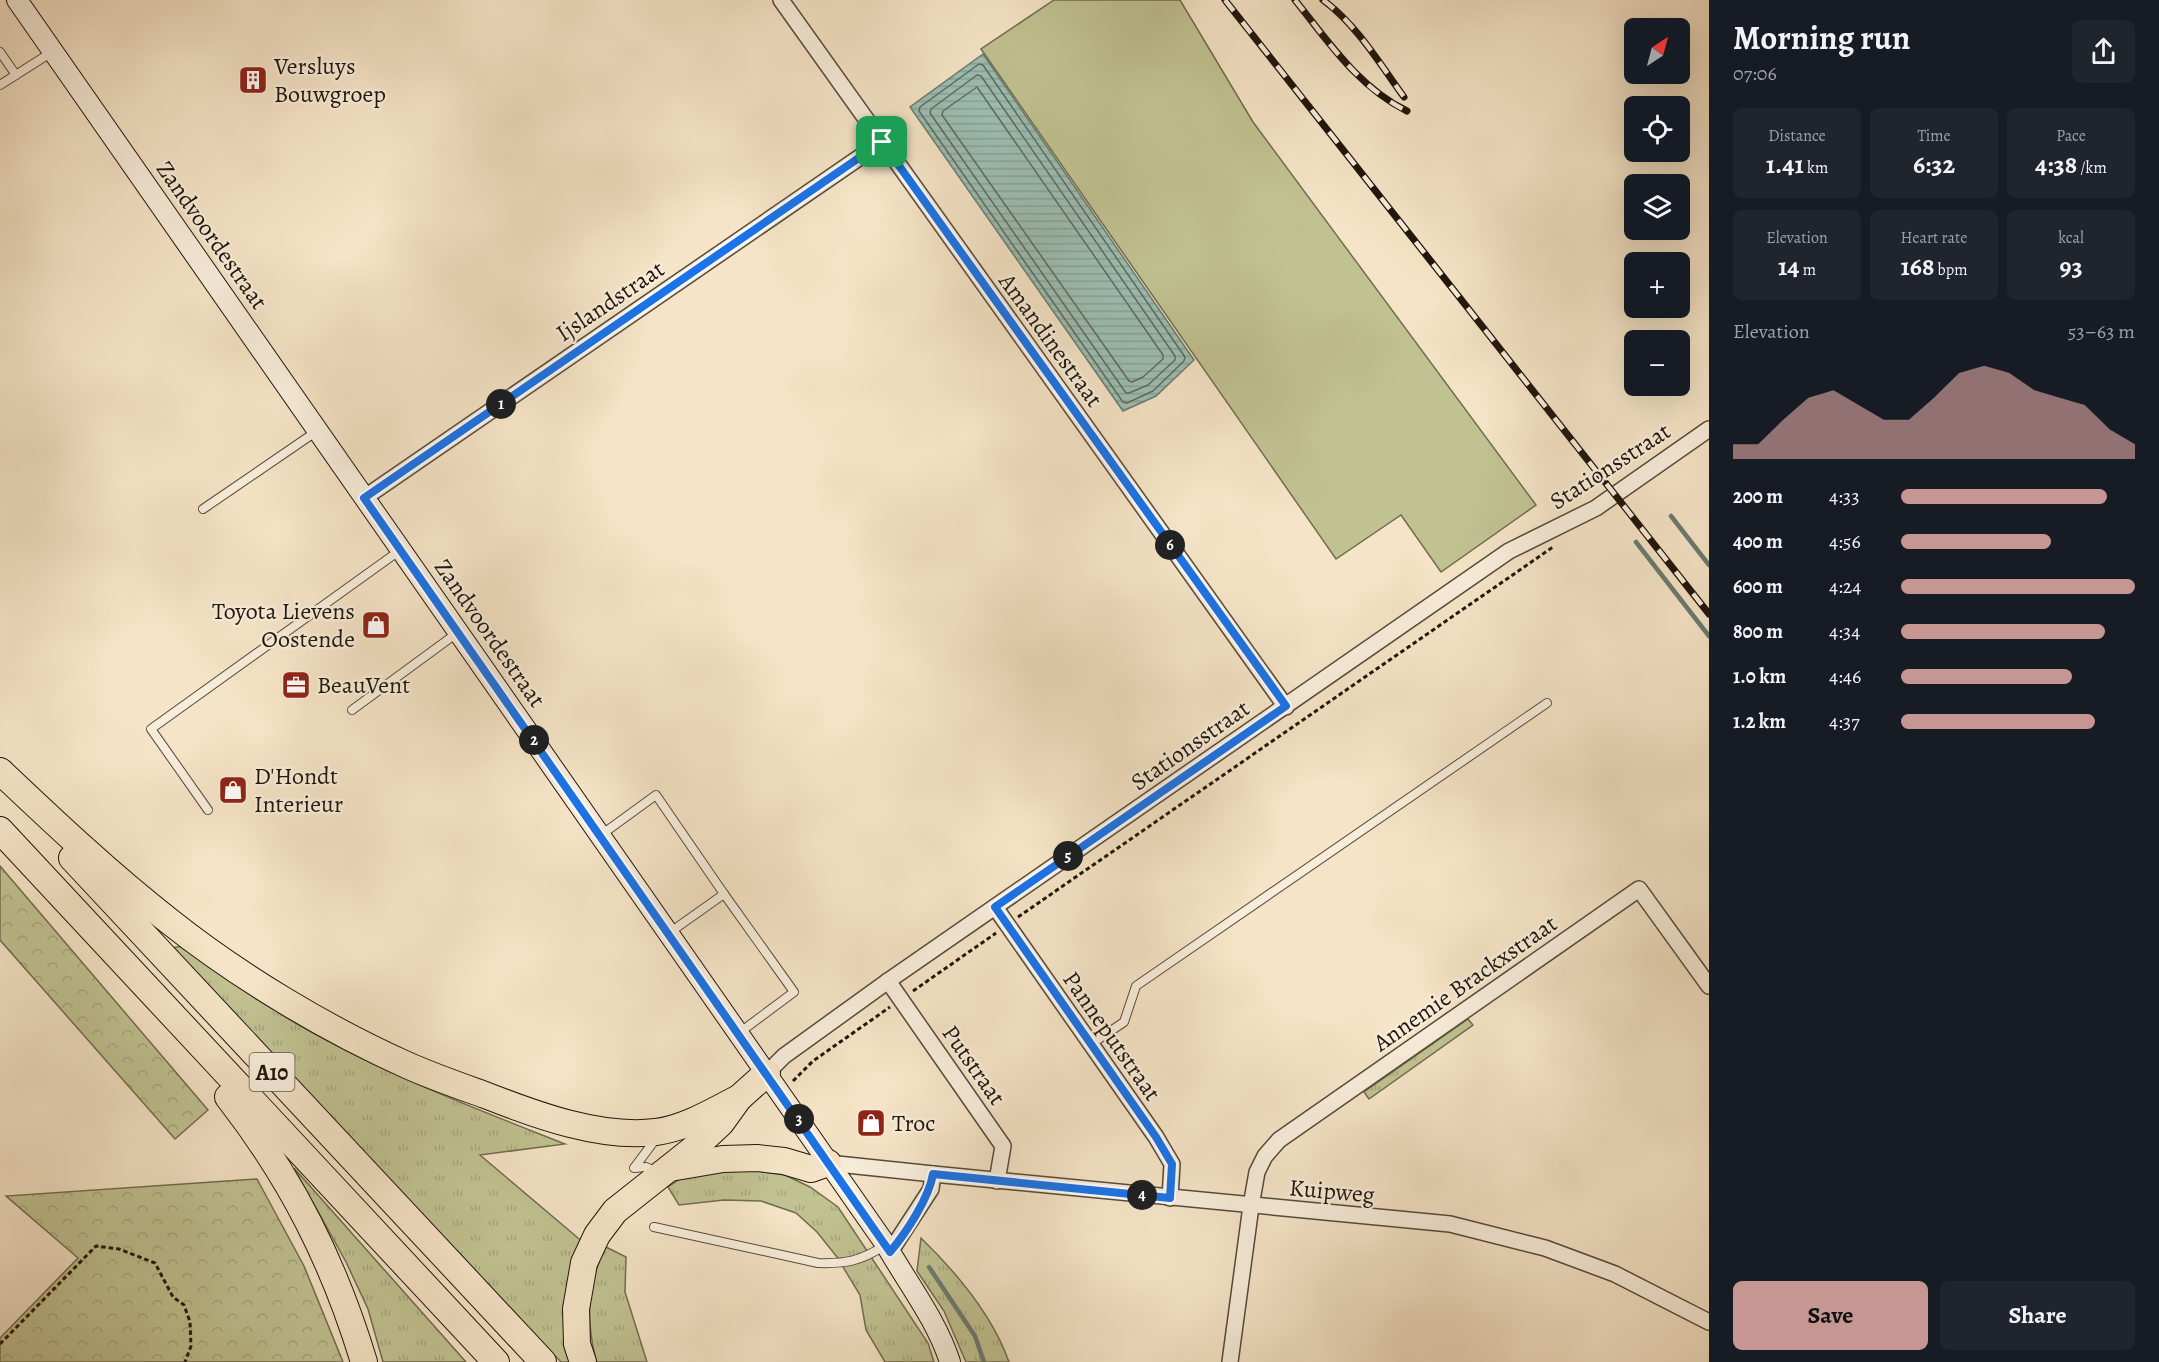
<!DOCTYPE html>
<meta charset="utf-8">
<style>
:root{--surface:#171b24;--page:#20242c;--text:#f1f3f6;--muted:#9ea1a6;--accent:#c59692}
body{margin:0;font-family:Alegreya,serif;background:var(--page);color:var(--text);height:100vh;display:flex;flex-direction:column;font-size:22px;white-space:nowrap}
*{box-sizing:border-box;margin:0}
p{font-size:20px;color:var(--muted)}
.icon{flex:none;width:33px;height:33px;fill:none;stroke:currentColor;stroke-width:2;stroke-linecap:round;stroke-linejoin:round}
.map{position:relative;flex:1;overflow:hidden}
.side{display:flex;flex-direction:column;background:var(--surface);width:450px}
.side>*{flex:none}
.needle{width:39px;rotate:36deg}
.fabs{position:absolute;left:1624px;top:18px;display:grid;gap:12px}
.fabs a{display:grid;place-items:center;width:66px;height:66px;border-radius:9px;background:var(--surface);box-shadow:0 6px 24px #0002;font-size:30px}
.pin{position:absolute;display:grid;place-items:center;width:51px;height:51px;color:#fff;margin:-26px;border-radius:12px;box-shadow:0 3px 9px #0006}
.km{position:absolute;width:30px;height:30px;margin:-15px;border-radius:50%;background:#222;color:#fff;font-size:16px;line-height:30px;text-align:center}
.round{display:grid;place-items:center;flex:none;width:63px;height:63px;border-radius:9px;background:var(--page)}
.head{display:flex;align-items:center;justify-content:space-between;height:102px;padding:0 24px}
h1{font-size:33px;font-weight:700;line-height:45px}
.figures{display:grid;grid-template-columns:repeat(3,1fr);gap:9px;height:102px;padding:6px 24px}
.figures div{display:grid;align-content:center;border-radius:9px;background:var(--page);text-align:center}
.figures b{font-size:26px;font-weight:700}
.figures small{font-size:16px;font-weight:400}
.figures p{font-size:16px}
.chart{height:168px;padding:12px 24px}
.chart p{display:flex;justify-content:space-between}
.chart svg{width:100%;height:108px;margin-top:6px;fill:var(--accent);opacity:.7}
.button{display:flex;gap:12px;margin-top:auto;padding:12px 24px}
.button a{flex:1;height:69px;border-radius:9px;background:var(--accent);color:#111;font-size:24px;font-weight:700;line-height:69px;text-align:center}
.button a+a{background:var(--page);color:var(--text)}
ul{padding:0 24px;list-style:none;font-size:20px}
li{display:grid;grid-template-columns:96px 72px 1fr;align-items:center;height:45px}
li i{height:15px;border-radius:8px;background:var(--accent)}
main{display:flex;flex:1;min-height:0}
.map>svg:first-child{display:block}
.grass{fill:url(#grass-tufts);stroke:#706c4f;stroke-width:1.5}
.forest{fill:url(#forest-crowns);stroke:#706c4f;stroke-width:1.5}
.garden{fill:#c1c292;stroke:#706c4f;stroke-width:1.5}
.water{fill:url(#water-rules);stroke:#6a7b71;stroke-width:1.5}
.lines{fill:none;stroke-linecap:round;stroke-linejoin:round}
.shore{stroke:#5e6a60;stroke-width:1.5}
.stream{stroke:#6a7b71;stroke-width:4.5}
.service-casing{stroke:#554a3b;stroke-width:10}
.minor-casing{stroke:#554a3b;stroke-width:18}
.secondary-casing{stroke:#20160c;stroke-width:22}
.motorway-casing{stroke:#20160c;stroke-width:28}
.path{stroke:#20160c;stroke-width:3;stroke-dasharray:4.5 3;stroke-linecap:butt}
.service{stroke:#f8eddb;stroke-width:8}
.minor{stroke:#f8eddb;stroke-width:15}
.secondary{stroke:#f8eddb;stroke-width:20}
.motorway{stroke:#f5e4c7;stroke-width:26}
.rail-casing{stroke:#20160c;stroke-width:7}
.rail{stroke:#f8eddb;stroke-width:4.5;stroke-dasharray:14;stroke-linecap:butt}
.route-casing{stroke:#fff;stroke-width:12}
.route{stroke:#1a73e8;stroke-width:8}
.labels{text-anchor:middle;stroke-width:4.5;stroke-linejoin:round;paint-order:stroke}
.shield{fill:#f8eddb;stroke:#61564a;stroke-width:1.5}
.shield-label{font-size:22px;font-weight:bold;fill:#20160c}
.poi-label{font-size:24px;fill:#20160c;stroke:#f8eddb;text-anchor:start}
.street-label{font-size:24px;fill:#20160c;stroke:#f8eddb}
</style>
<main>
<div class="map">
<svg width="1709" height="1362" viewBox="0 0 1709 1362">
<defs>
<pattern id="grass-tufts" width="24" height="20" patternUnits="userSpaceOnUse" patternTransform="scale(1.5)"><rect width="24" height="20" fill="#c1c292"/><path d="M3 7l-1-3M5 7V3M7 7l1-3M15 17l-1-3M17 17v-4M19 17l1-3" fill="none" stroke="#a6a67d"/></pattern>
<pattern id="forest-crowns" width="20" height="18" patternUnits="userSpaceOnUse" patternTransform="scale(1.5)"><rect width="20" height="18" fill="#c1c292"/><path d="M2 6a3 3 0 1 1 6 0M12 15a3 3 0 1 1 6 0" fill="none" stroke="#a6a67d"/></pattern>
<pattern id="water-rules" width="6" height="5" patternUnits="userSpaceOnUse" patternTransform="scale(1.5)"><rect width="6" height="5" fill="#9cbfb4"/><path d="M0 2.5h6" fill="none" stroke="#86a39a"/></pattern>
</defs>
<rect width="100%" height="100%" fill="#f5e4c7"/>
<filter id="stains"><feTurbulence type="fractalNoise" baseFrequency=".00333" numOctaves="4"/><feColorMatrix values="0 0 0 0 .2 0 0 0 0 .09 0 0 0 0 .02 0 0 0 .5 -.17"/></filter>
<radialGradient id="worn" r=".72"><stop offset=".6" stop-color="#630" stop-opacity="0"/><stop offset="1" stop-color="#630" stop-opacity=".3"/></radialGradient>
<g class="grass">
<path d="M182,946c38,26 76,56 117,79 85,49 175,83 266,119l-85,11 104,88 -10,119h-13l-389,-414z"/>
<polygon points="1468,1019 1473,1025 1369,1099 1364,1092"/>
<polygon points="294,1168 466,1362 383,1362 368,1309 346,1262"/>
<polygon points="711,1170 751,1170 785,1175 810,1187 838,1207 928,1343 934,1362 885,1362 866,1330 860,1295 837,1257 817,1232 796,1213 761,1201 724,1200 679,1205 668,1187 680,1179"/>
<path d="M921,1238c36,35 71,76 88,124h-43l-22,-51 -27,-40z"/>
<path d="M606,1247l20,10 -1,35 22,70h-51v-2c-10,-40 -10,-75 10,-113z"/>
</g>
<g class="forest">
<polygon points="0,866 208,1110 175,1139 0,940"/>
<polygon points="257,1179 304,1266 343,1362 0,1362 0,1338 78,1258 6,1196"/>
</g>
<polygon class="garden" points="1054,0 1180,0 1253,122 1536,505 1441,572 1401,515 1336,559 981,49"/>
<polygon class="water" points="983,54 1194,360 1156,396 1123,411 910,107"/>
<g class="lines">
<g class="shore">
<polygon points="979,64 983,65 1185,357 1184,361 1153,391 1127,403 1123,402 919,111 920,107"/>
<polygon points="977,75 981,76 1175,356 1175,360 1148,385 1129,393 1126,393 930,113 931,109"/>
<polygon points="977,87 1163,355 1163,359 1143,377 1132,382 1129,381 942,115 943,111"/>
</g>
<g class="stream">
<polyline points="1671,516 1709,565"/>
<polyline points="1636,542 1709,636"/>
<polyline points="929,1267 975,1336 984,1362"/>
</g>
<g class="service-casing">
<g id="service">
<polyline points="0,52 16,75"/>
<polyline points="0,85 52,52"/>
<polyline points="203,509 317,431"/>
<polyline points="352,710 457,633"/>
<polyline points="208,810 151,729 399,551"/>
<polyline points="601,835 656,795 724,894"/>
<polyline points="669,933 724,894 794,992 739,1033"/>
<polyline points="1090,1045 1124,1022 1136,986 1547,703"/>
<polyline points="656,1137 655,1140 634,1168 646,1167 658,1172"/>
<path d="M654,1227l164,36c28,1 42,-2 66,-17"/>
</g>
</g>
<g class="minor-casing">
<g id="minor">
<polyline points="781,0 1286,707"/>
<polyline points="364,498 882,142"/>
<polyline points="995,907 1156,1137 1172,1164 1170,1198"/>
<polyline points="888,981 1003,1146 997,1181"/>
<polyline points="767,1073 784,1056 888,981 1509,551 1596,508 1709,429"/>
<polyline points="828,1163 933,1174"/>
<polyline points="890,1252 931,1189 933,1174 1450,1224 1545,1248 1615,1274 1709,1322"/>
<polyline points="1230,1362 1251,1206 1257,1172 1265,1156 1279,1140 1639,889 1709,986"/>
</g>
</g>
<g class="secondary-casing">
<path id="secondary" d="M17,0l869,1245c22,39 50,74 64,117"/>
</g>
<g class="motorway-casing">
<g id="motorway">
<path d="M0,771c55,52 110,104 169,150 69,55 159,109 240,145 25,11 51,20 76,29 51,20 116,44 171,37 30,-4 57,-21 83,-34"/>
<polyline points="0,830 496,1362"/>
<polyline points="72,858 543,1362"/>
<path d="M228,1097c64,82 106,166 136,265"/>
<polyline points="670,1168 723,1159 757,1158 784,1161 811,1169 828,1163"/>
<polyline points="583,1362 577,1344 576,1309 584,1263 597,1235 615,1211 692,1150 721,1123 739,1098 767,1073"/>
</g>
</g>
<g class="path">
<polyline points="1018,917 1553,547"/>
<polyline points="913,991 996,933"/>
<polyline points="793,1081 813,1061 890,1007"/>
<polyline points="0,1344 96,1246 119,1249 155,1263 173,1297 184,1305 190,1322 191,1346 185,1362"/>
</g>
<use href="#service" class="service"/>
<use href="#minor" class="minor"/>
<use href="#secondary" class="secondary"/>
<use href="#motorway" class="motorway"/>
<g class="rail-casing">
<g id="rail">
<polyline points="1225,0 1709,614"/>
<path d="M1295,0c33,41 63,87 112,111"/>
<path d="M1323,0c34,25 57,64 81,97"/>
</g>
</g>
<use href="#rail" class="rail"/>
</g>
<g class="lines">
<g class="route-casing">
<path id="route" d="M882,142l404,564 -291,201 161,230 16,27 -2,34 -237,-24c-4,24 -27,59 -43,78l-526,-754z"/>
</g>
<use href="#route" class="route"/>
</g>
<defs>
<g id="building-square" transform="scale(1.5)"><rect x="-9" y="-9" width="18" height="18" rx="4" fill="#8f2418" stroke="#f8eddb"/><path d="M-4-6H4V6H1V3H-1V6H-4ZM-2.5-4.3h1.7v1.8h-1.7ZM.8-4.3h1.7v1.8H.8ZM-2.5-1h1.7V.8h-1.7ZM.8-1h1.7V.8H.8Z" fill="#fff"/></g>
<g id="shop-square" transform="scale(1.5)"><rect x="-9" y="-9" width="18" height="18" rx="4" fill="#8f2418" stroke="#f8eddb"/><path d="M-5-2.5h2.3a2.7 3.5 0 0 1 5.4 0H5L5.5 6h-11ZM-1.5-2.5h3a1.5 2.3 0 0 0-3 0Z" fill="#fff"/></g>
<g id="office-square" transform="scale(1.5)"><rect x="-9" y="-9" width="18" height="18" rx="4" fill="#8f2418" stroke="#f8eddb"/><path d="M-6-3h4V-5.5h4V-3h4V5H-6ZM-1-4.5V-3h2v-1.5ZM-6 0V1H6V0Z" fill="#fff"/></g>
</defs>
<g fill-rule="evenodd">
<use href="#building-square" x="253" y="80"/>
<use href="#shop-square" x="376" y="625"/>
<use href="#office-square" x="296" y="685"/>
<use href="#shop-square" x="233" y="790"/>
<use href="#shop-square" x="871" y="1123"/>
</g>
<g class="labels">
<rect class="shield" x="249.5" y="1053" width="45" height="38" rx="4.5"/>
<g class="shield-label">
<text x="272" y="1080">A10</text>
</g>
<g class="poi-label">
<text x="274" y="74">Versluys<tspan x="274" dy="28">Bouwgroep</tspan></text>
<text x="355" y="619" text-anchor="end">Toyota Lievens<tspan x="355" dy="28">Oostende</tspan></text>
<text x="317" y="693">BeauVent</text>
<text x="254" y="784">D'Hondt<tspan x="254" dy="28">Interieur</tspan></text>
<text x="892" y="1131">Troc</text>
</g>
<g class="street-label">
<text transform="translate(212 235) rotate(55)" y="8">Zandvoordestraat</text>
<text transform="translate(610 301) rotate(-34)" y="8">Ijslandstraat</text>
<text transform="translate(1051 340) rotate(54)" y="8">Amandinestraat</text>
<text transform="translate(1610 466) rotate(-33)" y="8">Stationsstraat</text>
<text transform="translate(490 633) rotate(55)" y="8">Zandvoordestraat</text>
<text transform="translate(1190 745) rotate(-35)" y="8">Stationsstraat</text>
<text transform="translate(1465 983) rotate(-35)" y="8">Annemie Brackxstraat</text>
<text transform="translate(1112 1036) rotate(55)" y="8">Panneputstraat</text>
<text transform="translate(974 1065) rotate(55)" y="8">Putstraat</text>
<text transform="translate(1332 1191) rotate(5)" y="8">Kuipweg</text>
</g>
</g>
<rect width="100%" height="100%" filter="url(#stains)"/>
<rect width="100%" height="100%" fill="url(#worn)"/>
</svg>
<div class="fabs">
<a><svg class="needle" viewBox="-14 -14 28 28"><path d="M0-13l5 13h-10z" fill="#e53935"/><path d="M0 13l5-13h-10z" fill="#9ea1a6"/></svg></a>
<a><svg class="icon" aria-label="locate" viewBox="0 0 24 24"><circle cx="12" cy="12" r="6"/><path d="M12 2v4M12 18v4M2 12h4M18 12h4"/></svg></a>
<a><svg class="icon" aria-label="layers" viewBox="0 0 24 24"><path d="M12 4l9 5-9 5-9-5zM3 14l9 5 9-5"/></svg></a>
<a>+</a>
<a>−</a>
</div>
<div class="pin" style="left:882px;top:142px;background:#1e9e55"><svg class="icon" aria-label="arrive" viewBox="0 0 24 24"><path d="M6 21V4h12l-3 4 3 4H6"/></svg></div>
<b class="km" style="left:501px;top:404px">1</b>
<b class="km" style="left:534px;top:740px">2</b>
<b class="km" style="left:799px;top:1119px">3</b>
<b class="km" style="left:1142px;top:1195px">4</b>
<b class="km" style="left:1068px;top:856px">5</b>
<b class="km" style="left:1170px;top:545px">6</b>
</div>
<section class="side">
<div class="head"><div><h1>Morning run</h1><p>07:06</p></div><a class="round"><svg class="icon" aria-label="share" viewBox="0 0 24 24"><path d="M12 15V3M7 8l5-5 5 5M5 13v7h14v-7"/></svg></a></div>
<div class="figures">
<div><p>Distance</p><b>1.41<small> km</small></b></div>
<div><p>Time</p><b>6:32</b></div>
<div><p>Pace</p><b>4:38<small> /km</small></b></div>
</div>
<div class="figures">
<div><p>Elevation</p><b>14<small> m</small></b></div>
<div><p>Heart rate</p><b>168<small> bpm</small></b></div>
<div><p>kcal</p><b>93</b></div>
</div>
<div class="chart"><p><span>Elevation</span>53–63 m</p>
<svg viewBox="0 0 160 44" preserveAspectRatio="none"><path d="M0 44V38L10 38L20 28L30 19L40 16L50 22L60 28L70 28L80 19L90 9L100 6L110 9L120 16L130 19L140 22L150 32L160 38V44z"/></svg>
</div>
<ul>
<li><b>200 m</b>4:33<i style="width:88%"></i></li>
<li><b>400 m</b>4:56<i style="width:64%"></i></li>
<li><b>600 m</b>4:24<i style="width:100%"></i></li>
<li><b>800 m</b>4:34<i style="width:87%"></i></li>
<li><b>1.0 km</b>4:46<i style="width:73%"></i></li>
<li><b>1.2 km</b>4:37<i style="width:83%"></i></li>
</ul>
<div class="button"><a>Save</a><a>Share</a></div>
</section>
</main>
